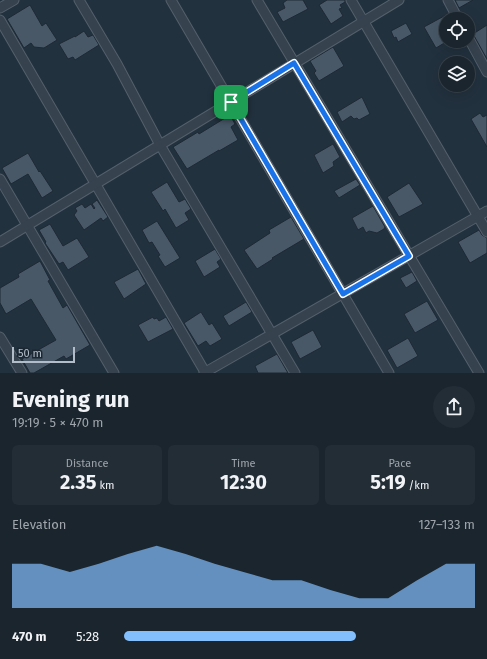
<!DOCTYPE html>
<meta charset="utf-8">
<style>
:root{--surface:#1a252e;--page:#232d36;--text:#f1f3f6;--muted:#9fa5aa;--line:#38424a;--accent:#83befd}
body{margin:0;font-family:"Fira Sans",sans-serif;background:var(--page);color:var(--text);height:100vh;display:flex;flex-direction:column;font-size:15px;white-space:nowrap}
*{box-sizing:border-box;margin:0}
p{font-size:13px;color:var(--muted)}
.icon{flex:none;width:22px;height:22px;fill:none;stroke:currentColor;stroke-width:2;stroke-linecap:round;stroke-linejoin:round}
.map{position:relative;height:373px;overflow:hidden}
.details{display:flex;flex-direction:column;background:var(--surface);flex:1}
.details>*{flex:none}
.fabs{position:absolute;left:439px;top:12px;display:grid;gap:8px}
.fabs a{display:grid;place-items:center;width:36px;height:36px;border-radius:50%;background:var(--surface);box-shadow:0 4px 16px #0002,0 0 0 1px var(--line);font-size:20px}
.scale{position:absolute;left:12px;bottom:10px;width:63px;box-sizing:border-box;padding-left:4px;border:2px solid #b2bdc9;border-top:0;font-size:11px;line-height:14px;white-space:nowrap;color:#b2bdc9;-webkit-text-stroke:3px #1b2733;paint-order:stroke}
.pin{position:absolute;display:grid;place-items:center;width:34px;height:34px;color:#fff;margin:-17px;border-radius:8px;box-shadow:0 2px 6px #0006}
.round{display:grid;place-items:center;flex:none;width:42px;height:42px;border-radius:21px;background:var(--page)}
.head{display:flex;align-items:center;justify-content:space-between;height:68px;padding:0 12px}
h1{font-size:22px;font-weight:700;line-height:30px}
.figures{display:grid;grid-template-columns:repeat(3,1fr);gap:6px;height:68px;padding:4px 12px}
.figures div{display:grid;align-content:center;border-radius:6px;background:var(--page);text-align:center}
.figures b{font-size:20px;font-weight:700}
.figures small{font-size:11px;font-weight:400}
.figures p{font-size:11px}
.chart{height:112px;padding:8px 12px}
.chart p{display:flex;justify-content:space-between}
.chart svg{width:100%;height:72px;margin-top:4px;fill:var(--accent);opacity:.7}
ul{padding:0 12px;list-style:none;font-size:13px}
li{display:grid;grid-template-columns:64px 48px 1fr;align-items:center;height:30px}
li i{height:10px;border-radius:5px;background:var(--accent)}
.map>svg:first-child{display:block}
.building{fill:#485867;stroke:#1d2935}
.lines{fill:none;stroke-linecap:round;stroke-linejoin:round}
.minor-casing{stroke:#54606c;stroke-width:11}
.minor{stroke:#36424e;stroke-width:9}
.route-casing{stroke:#fff;stroke-width:8}
.route{stroke:#1a73e8;stroke-width:5}
</style>
<div class="map">
<svg width="487" height="373" viewBox="0 0 487 373">
<rect width="100%" height="100%" fill="#22313e"/>
<g class="building">
<polygon points="287,0 303,0 308,9 283,22 277,12 285,8 283,3"/>
<polygon points="327,0 345,0 345,2 340,5 342,8 339,9 343,16 331,24 319,5"/>
<polygon points="455,0 473,0 459,8"/>
<polygon points="30,5 42,26 46,23 57,40 44,48 34,47 31,43 24,48 7,19"/>
<polygon points="446,15 446,42 436,48 424,27"/>
<polygon points="406,23 412,34 398,42 396,37 394,38 391,31"/>
<polygon points="487,25 487,59 473,34"/>
<polygon points="84,31 88,37 93,35 99,45 75,60 73,57 68,59 59,44 75,36 75,37"/>
<polygon points="333,47 344,66 319,81 314,73 316,71 310,61"/>
<polygon points="362,97 370,114 359,120 357,118 354,119 351,116 342,122 337,112"/>
<polygon points="480,113 483,117 487,115 487,147 471,119"/>
<polygon points="230,115 235,124 231,127 238,140 219,151 219,150 187,169 173,147 198,132 199,134"/>
<polygon points="333,144 340,157 333,162 334,166 323,173 314,155"/>
<polygon points="28,153 39,172 40,171 53,191 42,198 28,174 11,184 2,168"/>
<polygon points="356,179 360,185 339,198 334,191"/>
<polygon points="167,182 179,202 185,199 191,209 185,213 189,220 176,228 165,209 163,211 151,192"/>
<polygon points="409,183 423,204 399,217 387,197"/>
<polygon points="97,200 108,217 103,221 101,218 84,230 74,215 77,211 75,208 82,204 85,208 91,204 94,209 95,208 92,204"/>
<polygon points="373,206 385,227 384,229 377,233 369,231 366,233 363,227 358,230 352,218"/>
<polygon points="291,217 304,239 272,258 273,259 257,269 244,250 270,233 269,230"/>
<polygon points="157,221 180,258 165,267 158,256 160,255 152,242 149,243 142,230"/>
<polygon points="50,224 63,246 77,238 89,257 68,270 63,262 59,264 45,243 46,242 39,230"/>
<polygon points="479,230 482,235 487,238 487,253 470,263 458,242"/>
<polygon points="215,249 221,259 217,262 220,267 204,277 195,261"/>
<polygon points="40,261 50,280 48,281 63,308 67,305 90,345 66,359 64,356 34,373 30,373 22,359 56,340 31,299 6,314 0,303 0,288 19,277 18,274"/>
<polygon points="138,269 146,284 124,299 114,282"/>
<polygon points="412,272 417,281 406,288 400,278"/>
<polygon points="427,301 438,320 415,333 404,314"/>
<polygon points="246,302 252,312 229,326 223,316"/>
<polygon points="201,312 209,325 212,323 222,339 210,346 206,341 198,346 184,323"/>
<polygon points="153,317 154,319 157,318 159,321 166,317 173,329 148,342 138,325"/>
<polygon points="313,330 322,347 300,359 291,342"/>
<polygon points="408,338 418,356 397,368 387,350"/>
<polygon points="277,354 288,373 258,373 255,366"/>
</g>
<g class="lines">
<g class="minor-casing">
<g id="minor">
<polyline points="79,0 117,64 160,145 295,373"/>
<polyline points="171,0 389,373"/>
<polyline points="257,0 479,373"/>
<polyline points="351,0 487,232"/>
<polyline points="448,0 458,19"/>
<polyline points="0,8 14,0"/>
<polyline points="0,20 205,372"/>
<polyline points="468,37 487,72"/>
<polyline points="0,179 114,373"/>
<polyline points="0,242 399,0"/>
<polyline points="0,337 22,373"/>
<polyline points="204,373 487,211"/>
</g>
</g>
<use href="#minor" class="minor"/>
</g>
<g class="lines">
<g class="route-casing">
<polygon id="route" points="294,63 409,256 343,294 231,102"/>
</g>
<use href="#route" class="route"/>
</g>
</svg>
<div class="fabs">
<a><svg class="icon" aria-label="locate" viewBox="0 0 24 24"><circle cx="12" cy="12" r="6"/><path d="M12 2v4M12 18v4M2 12h4M18 12h4"/></svg></a>
<a><svg class="icon" aria-label="layers" viewBox="0 0 24 24"><path d="M12 4l9 5-9 5-9-5zM3 14l9 5 9-5"/></svg></a>
</div>
<div class="scale">50 m</div>
<div class="pin" style="left:231px;top:102px;background:#1e9e55"><svg class="icon" aria-label="arrive" viewBox="0 0 24 24"><path d="M6 21V4h12l-3 4 3 4H6"/></svg></div>
</div>
<section class="details">
<div class="head"><div><h1>Evening run</h1><p>19:19 · 5 × 470 m</p></div><a class="round"><svg class="icon" aria-label="share" viewBox="0 0 24 24"><path d="M12 15V3M7 8l5-5 5 5M5 13v7h14v-7"/></svg></a></div>
<div class="figures">
<div><p>Distance</p><b>2.35<small> km</small></b></div>
<div><p>Time</p><b>12:30</b></div>
<div><p>Pace</p><b>5:19<small> /km</small></b></div>
</div>
<div class="chart"><p><span>Elevation</span>127–133 m</p>
<svg viewBox="0 0 160 44" preserveAspectRatio="none"><path d="M0 44V17L10 17L20 22L30 17L40 11L50 6L60 11L70 17L80 22L90 27L100 27L110 33L120 38L130 38L140 27L150 17L160 17V44z"/></svg>
</div>
<ul>
<li><b>470 m</b>5:28<i style="width:66%"></i></li>
</ul>
</section>
